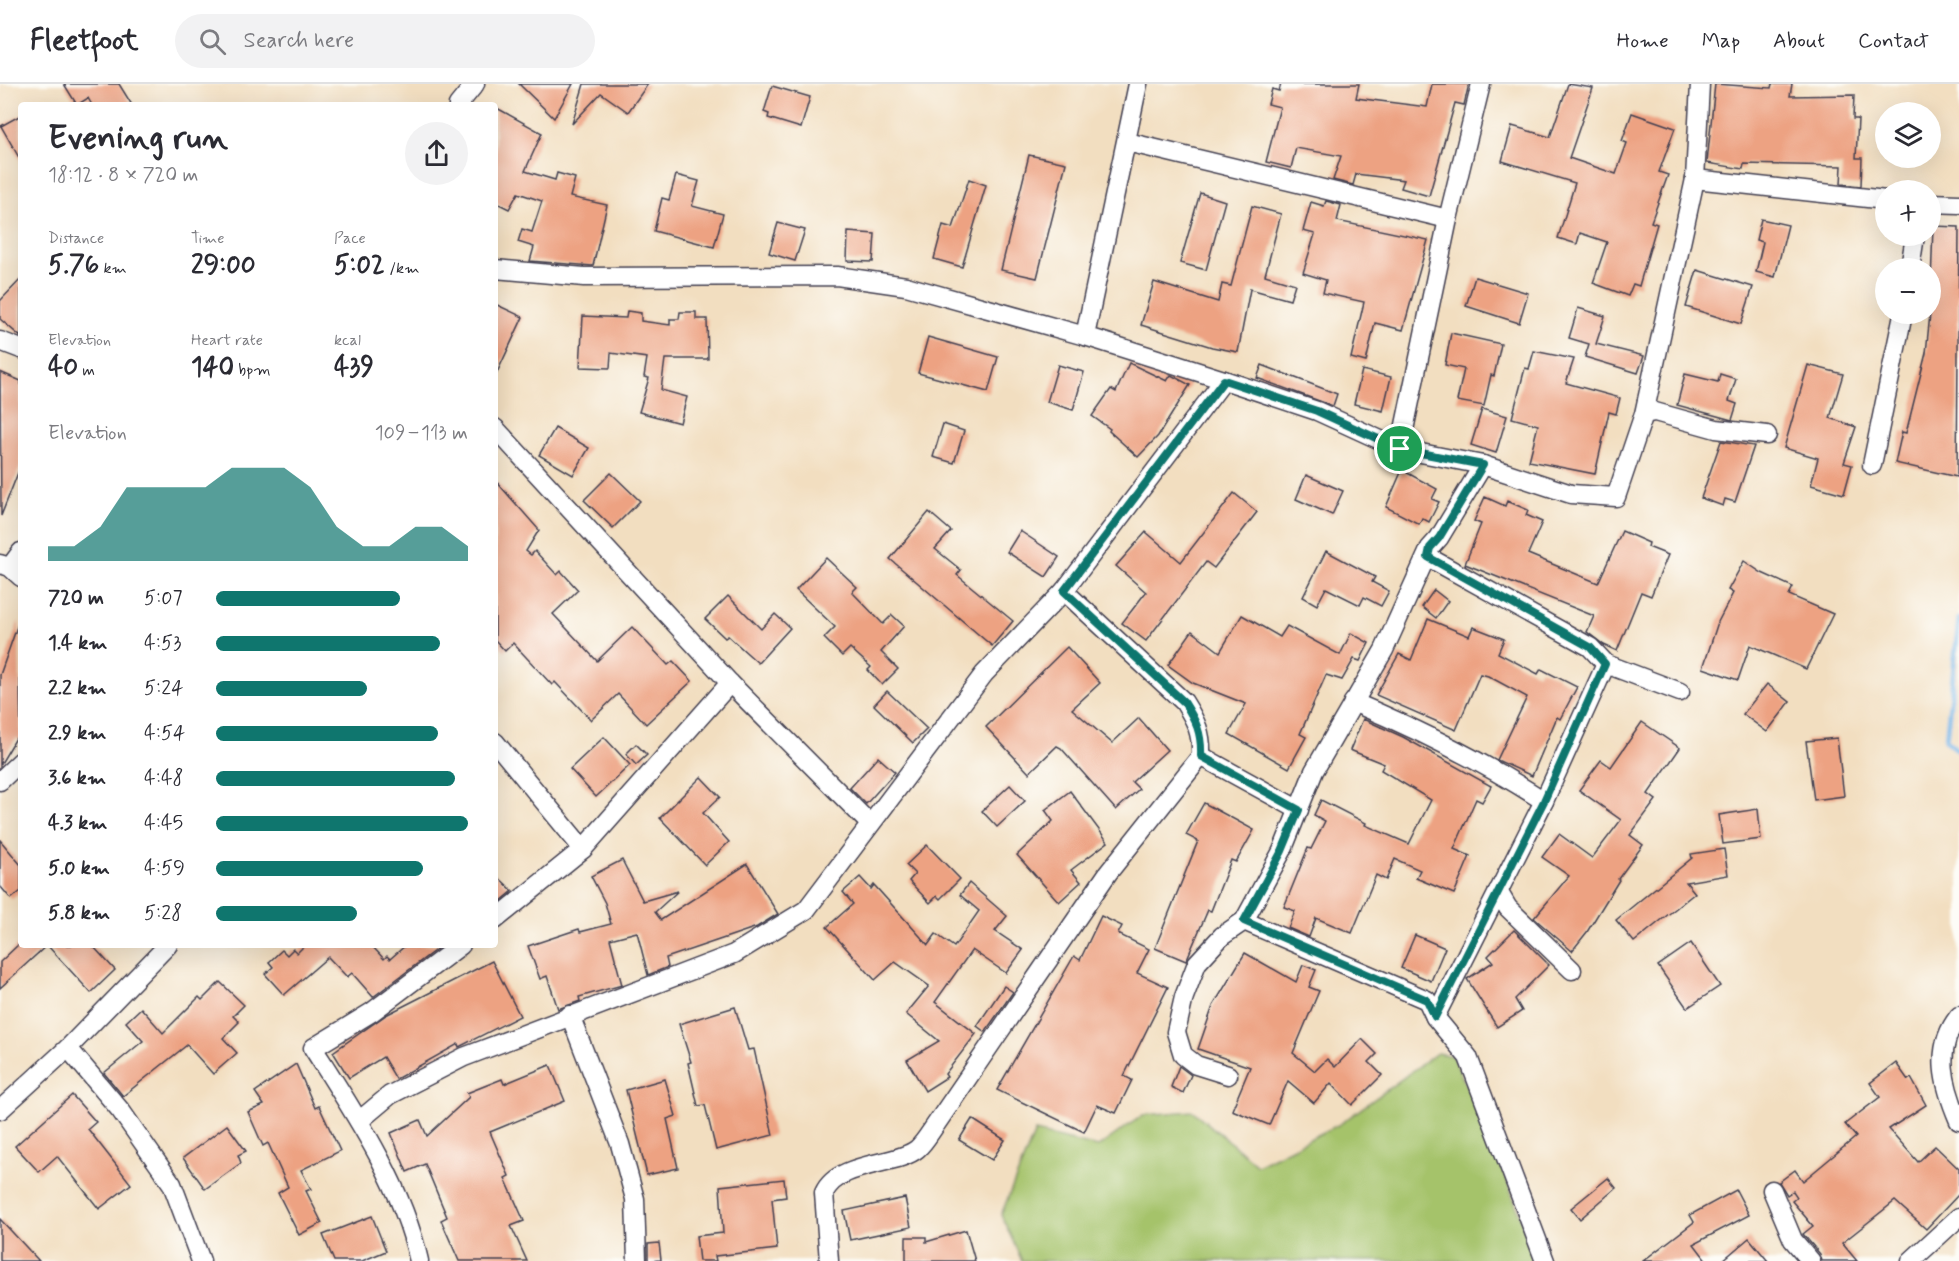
<!DOCTYPE html>
<meta charset="utf-8">
<style>
:root{--surface:#fff;--page:#f2f2f3;--text:#2b2b33;--muted:#7c7c81;--line:#e1e1e2;--accent:#0f766e}
body{margin:0;font-family:Mynerve,sans-serif;background:var(--page);color:var(--text);height:100vh;display:flex;flex-direction:column;font-size:22px;white-space:nowrap}
*{box-sizing:border-box;margin:0}
p{font-size:20px;color:var(--muted)}
.icon{flex:none;width:33px;height:33px;fill:none;stroke:currentColor;stroke-width:2;stroke-linecap:round;stroke-linejoin:round}
.map{position:relative;flex:1;overflow:hidden}
.sheet{position:absolute;left:18px;top:18px;width:480px;height:846px;display:flex;flex-direction:column;background:var(--surface);border-radius:6px;box-shadow:0 6px 24px #0002}
.sheet>*{flex:none}
.controls{position:absolute;left:1875px;top:18px;display:grid;gap:12px}
.controls a{display:grid;place-items:center;width:66px;height:66px;border-radius:50%;background:var(--surface);box-shadow:0 6px 24px #0002;font-size:30px}
.pin{position:absolute;display:grid;place-items:center;width:51px;height:51px;color:#fff;margin:-26px;border:3px solid #fff;border-radius:50%;box-shadow:0 2px 6px #0007}
.round{display:grid;place-items:center;flex:none;width:63px;height:63px;border-radius:32px;background:var(--page)}
.head{display:flex;align-items:center;justify-content:space-between;height:102px;padding:0 30px}
h1{font-size:33px;font-weight:800;line-height:45px}
.figures{display:grid;grid-template-columns:repeat(3,1fr);gap:9px;height:102px;padding:6px 30px}
.figures div{display:grid;align-content:center}
.figures b{font-size:26px;font-weight:800}
.figures small{font-size:16px;font-weight:400}
.figures p{font-size:16px}
.chart{height:168px;padding:12px 30px}
.chart p{display:flex;justify-content:space-between}
.chart svg{width:100%;height:108px;margin-top:6px;fill:var(--accent);opacity:.7}
ul{padding:0 30px;list-style:none;font-size:20px}
li{display:grid;grid-template-columns:96px 72px 1fr;align-items:center;height:45px}
li i{height:15px;border-radius:8px;background:var(--accent)}
header{display:flex;align-items:center;gap:36px;box-sizing:border-box;height:84px;padding:0 30px;background:var(--surface);border-bottom:2px solid var(--line)}
header strong{font-size:28px}
nav{display:flex;gap:33px;margin-inline-start:auto;font-size:21px}
.search{width:420px;height:54px;background:var(--page);display:flex;align-items:center;gap:15px;box-sizing:border-box;padding:0 21px;border-radius:33px;color:var(--muted);font-size:22px}
.map>svg:first-child{display:block}
.green{fill:#a5c36a;stroke:#647252;stroke-width:1.5}
.lines{fill:none;stroke-linecap:round;stroke-linejoin:round}
.stream{stroke:#72b2e6;stroke-width:5}
.building{fill:#eda282}
.street-casing{stroke:#413e4f;stroke-width:21}
.street{stroke:#fff;stroke-width:18}
.route-casing{stroke:#fff;stroke-width:12}
.route{stroke:#0f766e;stroke-width:8}
</style>
<header>
<strong>Fleetfoot</strong>
<div class="search"><svg class="icon" aria-label="search" viewBox="0 0 24 24"><circle cx="10" cy="10" r="6"/><path d="M15 15l6 6"/></svg>Search here</div>
<nav><a>Home</a><a>Map</a><a>About</a><a>Contact</a></nav>
</header>
<div class="map">
<svg width="1959" height="1177" viewBox="0 0 1959 1177">
<rect width="100%" height="100%" fill="#fdfcf7"/>
<filter id="ink" filterUnits="userSpaceOnUse"><feTurbulence type="fractalNoise" baseFrequency=".0167" numOctaves="2"/><feDisplacementMap in="SourceGraphic" scale="12" xChannelSelector="R" yChannelSelector="G"/><feConvolveMatrix kernelMatrix="1 2 1 2 8 2 1 2 1" color-interpolation-filters="sRGB"/></filter>
<filter id="wash" filterUnits="userSpaceOnUse"><feTurbulence type="fractalNoise" baseFrequency=".008" numOctaves="4" result="noise"/><feDisplacementMap in="SourceGraphic" scale="24" xChannelSelector="R" yChannelSelector="G"/><feGaussianBlur stdDeviation="1.35" result="paint"/><feColorMatrix in="noise" values="0 0 0 0 0 0 0 0 0 0 0 0 0 0 0 0 0 1.4 0 .05"/><feComposite in="paint" operator="in"/></filter>
<g filter="url(#wash)">
<rect width="100%" height="100%" fill="#f2dec0"/>
<path class="green" d="M1437,969l15,3c33,67 62,134 82,205h-512l-21,-46 34,-83 63,15 45,-32 50,-4 64,54 83,-41z"/>
<g class="lines">
<polyline class="stream" points="1959,535 1946,656 1959,667"/>
</g>
<g id="blocks">
<g class="building">
<polygon points="64,0 119,0 132,21 92,21 88,14 77,21"/>
<polygon points="519,0 573,0 554,34"/>
<polygon points="584,0 648,0 628,28 601,9 572,40"/>
<polygon points="1281,0 1359,0 1356,14 1427,23 1432,0 1469,0 1464,21 1455,19 1429,112 1401,104 1404,96 1356,90 1353,101 1333,96 1341,72 1296,64 1291,84 1266,78 1280,23 1268,20 1272,5 1279,7"/>
<polygon points="1568,0 1593,4 1569,74 1616,90 1627,59 1622,57 1632,29 1675,44 1659,88 1668,91 1651,138 1657,140 1639,202 1633,200 1628,212 1593,199 1607,158 1580,149 1577,160 1558,154 1575,99 1502,77 1512,42 1550,53"/>
<polygon points="1715,0 1771,4 1772,0 1792,0 1790,12 1854,11 1853,35 1858,35 1856,74 1862,74 1861,102 1841,100 1842,82 1744,80 1743,85 1707,79"/>
<polygon points="772,2 810,13 801,44 768,34 769,30 764,28"/>
<polygon points="495,23 542,49 525,87 555,96 557,89 575,94 570,113 607,121 593,182 530,177 534,163 518,158 522,145 532,148 542,117 518,109 509,125 495,118"/>
<polygon points="21,31 21,77 1,42"/>
<polygon points="1029,71 1066,79 1037,194 1001,186"/>
<polygon points="676,91 699,97 692,122 723,130 714,163 654,147 662,114 669,116"/>
<polygon points="969,95 986,101 962,183 934,175 943,141 953,144"/>
<polygon points="1200,109 1225,117 1206,186 1180,179"/>
<polygon points="1326,117 1341,121 1337,137 1428,156 1403,246 1375,239 1366,278 1351,274 1364,218 1323,209 1326,196 1303,189 1315,150 1303,147 1311,118 1324,122"/>
<polygon points="1252,122 1281,130 1265,191 1295,200 1290,216 1250,205 1238,268 1212,263 1141,241 1154,198 1218,218 1222,200 1231,202"/>
<polygon points="1761,135 1788,141 1775,193 1756,188 1763,158 1756,156"/>
<polygon points="778,139 805,146 795,177 769,169"/>
<polygon points="1933,142 1959,143 1957,393 1895,379 1902,348 1906,349 1926,269 1930,230"/>
<polygon points="848,148 875,150 873,178 847,177"/>
<polygon points="1697,186 1753,203 1741,240 1686,223"/>
<polygon points="1475,193 1528,209 1519,239 1466,222"/>
<polygon points="21,195 21,253 0,235 0,217"/>
<polygon points="495,220 523,233 495,293"/>
<polygon points="1578,224 1605,232 1596,260 1644,272 1638,289 1585,273 1589,260 1569,254"/>
<polygon points="627,227 641,229 641,237 670,241 670,235 679,235 680,228 696,228 696,235 707,235 708,275 665,275 661,306 687,313 680,339 639,328 649,294 644,293 647,274 611,269 610,284 580,283 583,232 626,234"/>
<polygon points="1451,249 1501,260 1494,292 1491,291 1484,322 1457,317 1464,285 1445,281"/>
<polygon points="928,253 998,273 988,308 918,289"/>
<polygon points="1534,267 1574,275 1566,299 1620,314 1616,330 1609,328 1595,390 1529,377 1538,341 1512,334 1525,284 1529,285"/>
<polygon points="1129,279 1167,297 1171,291 1190,301 1158,352 1138,373 1109,347 1110,345 1092,332 1111,305 1116,308"/>
<polygon points="1058,281 1084,288 1073,326 1047,318"/>
<polygon points="1262,281 1337,310 1333,322 1257,294"/>
<polygon points="1808,281 1843,290 1830,334 1856,343 1844,379 1852,381 1844,410 1811,401 1818,374 1784,364"/>
<polygon points="1362,286 1391,293 1383,327 1354,320"/>
<polygon points="0,288 21,297 21,381 1,432"/>
<polygon points="1685,290 1718,298 1720,290 1736,295 1729,317 1737,320 1732,336 1677,321"/>
<polygon points="1482,325 1507,332 1496,369 1471,361"/>
<polygon points="943,340 964,347 954,379 933,373"/>
<polygon points="555,344 589,364 573,391 539,371"/>
<polygon points="1721,357 1754,362 1735,418 1725,415 1723,422 1701,414"/>
<polygon points="1402,386 1437,405 1432,415 1439,418 1429,438 1422,434 1419,440 1386,423"/>
<polygon points="611,389 640,417 613,444 584,416"/>
<polygon points="1306,391 1343,407 1332,431 1296,415"/>
<polygon points="495,396 539,446 526,467 531,471 535,467 557,491 561,487 578,506 553,530 597,577 632,543 668,581 673,577 692,597 646,640 618,610 591,636 555,598 552,601 513,559 505,567 495,556"/>
<polygon points="1234,409 1257,428 1214,484 1206,478 1146,557 1122,539 1146,508 1116,482 1146,448 1181,478"/>
<polygon points="1485,413 1505,422 1507,417 1528,426 1526,431 1542,438 1528,470 1598,499 1622,447 1649,459 1648,463 1668,471 1651,512 1641,508 1617,567 1604,561 1587,548 1594,532 1465,480 1481,440 1474,437"/>
<polygon points="929,428 951,447 935,465 961,486 957,491 1013,537 992,562 890,475"/>
<polygon points="1020,447 1059,473 1046,493 1007,468"/>
<polygon points="1326,467 1375,493 1372,498 1389,507 1381,522 1364,513 1360,521 1326,504 1317,521 1303,513"/>
<polygon points="826,474 857,503 852,508 883,540 892,531 904,542 881,568 898,585 882,601 868,586 871,583 850,564 842,572 824,554 835,543 796,506"/>
<polygon points="1744,477 1762,489 1793,503 1789,511 1833,530 1806,585 1750,561 1738,596 1703,584 1718,538 1733,509 1728,506"/>
<polygon points="1434,506 1448,517 1436,534 1422,523"/>
<polygon points="728,512 761,545 775,530 790,544 758,579 728,552 725,554 705,535"/>
<polygon points="1242,531 1280,553 1287,542 1340,571 1351,549 1369,559 1360,577 1354,575 1342,596 1326,591 1300,650 1306,653 1289,684 1229,650 1246,620 1193,599 1168,581 1192,547 1220,568"/>
<polygon points="1428,535 1469,552 1473,543 1504,555 1498,569 1538,590 1541,585 1577,603 1560,635 1557,633 1532,692 1497,676 1527,613 1488,592 1480,590 1456,646 1376,611 1399,570 1411,576"/>
<polygon points="19,537 21,657 16,654 0,681 0,591"/>
<polygon points="1067,563 1100,599 1072,625 1112,659 1139,634 1167,666 1132,698 1139,705 1116,726 1061,664 1057,662 1029,689 986,643"/>
<polygon points="1767,600 1790,618 1767,648 1743,630"/>
<polygon points="887,607 927,645 913,659 874,621"/>
<polygon points="1363,635 1403,653 1491,702 1482,718 1476,715 1454,765 1470,772 1454,810 1416,794 1420,786 1395,775 1386,796 1376,791 1352,849 1316,834 1309,853 1288,844 1295,827 1284,823 1308,764 1311,765 1325,737 1314,731 1321,716 1366,739 1365,741 1409,760 1431,716 1381,686 1384,680 1350,666"/>
<polygon points="1642,638 1680,664 1648,710 1656,716 1630,751 1643,761 1618,795 1619,796 1587,848 1572,867 1534,834 1569,792 1542,773 1559,750 1592,774 1621,736 1579,706 1601,676 1611,683"/>
<polygon points="604,653 630,681 596,713 570,685"/>
<polygon points="1837,654 1844,712 1814,716 1806,657"/>
<polygon points="636,660 647,671 636,681 626,670"/>
<polygon points="878,673 895,688 866,720 850,704"/>
<polygon points="701,693 720,713 703,729 729,758 705,781 660,734"/>
<polygon points="1010,701 1025,717 997,743 982,727"/>
<polygon points="1070,707 1108,758 1071,786 1081,798 1059,818 1017,771 1053,737 1045,726"/>
<polygon points="1204,719 1254,746 1236,778 1231,776 1211,827 1208,826 1186,877 1155,864 1198,757 1186,751"/>
<polygon points="1758,725 1761,755 1723,760 1719,731"/>
<polygon points="0,756 21,781 21,807 11,815 0,802"/>
<polygon points="927,761 960,795 940,815 937,812 930,819 909,797 915,790 906,781"/>
<polygon points="1724,765 1728,791 1686,798 1695,809 1634,858 1616,836 1692,774 1691,770"/>
<polygon points="622,776 643,817 678,807 655,828 661,836 747,780 778,830 757,843 666,874 668,883 648,891 637,848 610,855 622,901 579,913 580,917 558,925 547,892 540,895 528,862 579,845 580,848 611,840 605,819 591,792"/>
<polygon points="495,790 513,807 495,822"/>
<polygon points="860,793 871,805 874,801 928,861 936,850 954,863 979,827 960,811 969,799 1007,832 995,847 1023,866 1006,889 972,866 935,918 976,950 945,990 947,993 925,1007 907,976 939,957 906,930 929,902 895,878 875,896 827,843 853,820 843,808"/>
<polygon points="1101,832 1122,842 1118,850 1149,865 1137,889 1168,903 1124,992 1132,996 1116,1029 1097,1021 1084,1048 997,1006 1074,872 1080,876"/>
<polygon points="1514,846 1549,881 1515,915 1522,927 1497,943 1467,895 1493,878 1488,872"/>
<polygon points="1415,851 1445,864 1431,897 1401,884"/>
<polygon points="1691,859 1720,902 1687,924 1658,882"/>
<polygon points="18,861 92,861 115,886 91,909 47,861 0,904 0,878"/>
<polygon points="305,861 371,861 384,875 387,872 390,875 406,861 442,861 373,913 352,889 347,893 328,873 284,911 265,890 273,883 269,878 282,866 287,871 293,865 297,869"/>
<polygon points="1245,869 1296,898 1303,881 1316,886 1309,903 1319,907 1293,969 1315,987 1327,975 1335,983 1362,955 1377,970 1369,978 1382,991 1352,1021 1331,999 1314,1019 1288,997 1269,1041 1232,1026 1250,983 1198,965 1213,922"/>
<polygon points="492,877 520,932 459,963 458,960 396,995 383,973 349,994 333,968 386,931"/>
<polygon points="220,898 244,921 233,932 239,938 223,954 237,969 213,990 187,961 123,1012 104,989 143,957 126,938 141,924 163,949 199,913 202,916"/>
<polygon points="1004,902 1013,908 985,948 977,942"/>
<polygon points="735,923 748,966 754,965 773,1051 716,1066 705,1021 698,1022 688,979 691,978 679,940"/>
<polygon points="1896,979 1908,996 1911,994 1926,1021 1889,1045 1918,1078 1935,1062 1959,1085 1959,1110 1926,1145 1895,1117 1842,1159 1857,1177 1822,1177 1820,1170 1803,1150 1813,1142 1792,1117 1797,1113 1793,1107 1787,1111 1779,1098 1795,1086 1803,1097 1856,1053 1845,1040 1880,1013 1870,999"/>
<polygon points="296,980 315,1024 319,1022 340,1067 301,1086 311,1105 306,1107 322,1139 299,1151 278,1109 288,1103 268,1059 263,1062 248,1028 264,1021 255,1008"/>
<polygon points="550,981 565,1017 490,1048 509,1092 505,1094 524,1137 511,1142 527,1177 459,1177 441,1136 447,1133 425,1080 407,1088 391,1049 420,1036 427,1052 469,1013 467,1009 502,995 504,1000"/>
<polygon points="1179,982 1191,991 1183,1009 1171,1003"/>
<polygon points="665,995 676,1032 667,1035 678,1084 647,1091 626,1006"/>
<polygon points="72,1011 96,1038 88,1045 131,1100 99,1125 57,1072 39,1088 15,1062"/>
<polygon points="972,1035 1005,1056 992,1076 959,1056"/>
<polygon points="227,1041 246,1067 238,1071 241,1079 205,1105 183,1074"/>
<polygon points="1608,1094 1616,1104 1580,1135 1571,1124"/>
<polygon points="784,1095 786,1113 772,1115 777,1165 715,1172 716,1177 699,1177 696,1152 723,1149 720,1102"/>
<polygon points="1736,1106 1749,1131 1694,1160 1707,1177 1643,1177 1694,1138 1690,1131"/>
<polygon points="905,1114 911,1143 850,1156 844,1127"/>
<polygon points="372,1132 386,1167 362,1177 334,1177 323,1151"/>
<polygon points="0,1135 39,1177 0,1177"/>
<polygon points="966,1146 975,1177 906,1177 906,1153 926,1153 926,1158"/>
<polygon points="1749,1154 1768,1177 1722,1177"/>
<polygon points="659,1159 661,1176 648,1177 648,1160"/>
</g>
</g>
</g>
<g filter="url(#ink)">
<use href="#blocks" fill-opacity="0" stroke="#413e4f" stroke-width="1.5"/>
<g class="lines">
<g class="street-casing">
<g id="street">
<polyline points="458,21 475,0"/>
<polyline points="1127,58 1448,135"/>
<polyline points="1695,95 1886,116"/>
<polyline points="1930,119 1959,120"/>
<polyline points="1910,184 1915,152"/>
<polyline points="495,185 584,193 837,192 906,202 1085,252 1224,296 1317,327 1400,365 1483,381 1571,410 1616,413 1644,330 1695,95 1700,0"/>
<polyline points="1085,252 1138,0"/>
<polyline points="0,257 21,265"/>
<polyline points="1644,330 1655,328 1716,345 1767,351"/>
<polyline points="495,344 730,599 869,739"/>
<polyline points="1400,365 1448,135 1481,0"/>
<polyline points="1872,381 1903,230"/>
<polyline points="1428,473 1590,563 1606,580 1680,608"/>
<polyline points="0,480 10,483 21,493"/>
<polyline points="10,483 21,468"/>
<path d="M1353,618c66,28 131,60 191,99"/>
<polyline points="495,658 583,765"/>
<polyline points="1201,672 1299,726"/>
<polyline points="0,697 21,677"/>
<polyline points="1498,807 1508,824 1572,886"/>
<polyline points="495,836 583,765 730,599"/>
<polyline points="1244,837 1427,916 1435,933 1468,973 1545,1177"/>
<polyline points="570,931 620,1060 635,1115 637,1177"/>
<path d="M1959,932c-26,33 -15,70 0,105"/>
<polyline points="1435,933 1544,717 1606,580"/>
<polyline points="68,964 121,1027 172,1100 201,1177"/>
<polyline points="1228,991 1196,981 1183,971 1176,948 1184,913 1197,879 1222,852 1244,837 1282,767 1314,687 1384,566 1430,464 1439,454 1483,381"/>
<polyline points="0,1026 68,964 168,861"/>
<polyline points="359,1037 390,1011 464,973 734,870 806,826 984,590 1064,507 1224,296"/>
<polyline points="1772,1106 1793,1156 1811,1177"/>
<path d="M419,1177c-17,-77 -64,-147 -106,-213l59,-36 89,-67"/>
<path d="M829,1177l-5,-68c14,-32 73,-27 93,-44 6,-5 11,-13 15,-19l176,-257 93,-117c1,-23 -5,-35 -17,-54l-120,-111"/>
<polyline points="1911,1177 1959,1133"/>
</g>
</g>
<use href="#street" class="street"/>
</g>
</g>
<g class="lines" filter="url(#ink)">
<g class="route-casing">
<path id="route" d="M1224,296l93,31 83,38 83,16 -44,73 -9,10 -2,9 162,90 15,17 -61,137 -109,216 -8,-17 -183,-79 38,-70 17,-41 -98,-54c1,-23 -5,-35 -17,-54l-120,-111z"/>
</g>
<use href="#route" class="route"/>
</g>
</svg>
<div class="controls">
<a><svg class="icon" aria-label="layers" viewBox="0 0 24 24"><path d="M12 4l9 5-9 5-9-5zM3 14l9 5 9-5"/></svg></a>
<a>+</a>
<a>−</a>
</div>
<div class="pin" style="left:1400px;top:365px;background:#1e9e55"><svg class="icon" aria-label="arrive" viewBox="0 0 24 24"><path d="M6 21V4h12l-3 4 3 4H6"/></svg></div>
<section class="sheet">
<div class="head"><div><h1>Evening run</h1><p>18:12 · 8 × 720 m</p></div><a class="round"><svg class="icon" aria-label="share" viewBox="0 0 24 24"><path d="M12 15V3M7 8l5-5 5 5M5 13v7h14v-7"/></svg></a></div>
<div class="figures">
<div><p>Distance</p><b>5.76<small> km</small></b></div>
<div><p>Time</p><b>29:00</b></div>
<div><p>Pace</p><b>5:02<small> /km</small></b></div>
</div>
<div class="figures">
<div><p>Elevation</p><b>40<small> m</small></b></div>
<div><p>Heart rate</p><b>140<small> bpm</small></b></div>
<div><p>kcal</p><b>439</b></div>
</div>
<div class="chart"><p><span>Elevation</span>109–113 m</p>
<svg viewBox="0 0 160 44" preserveAspectRatio="none"><path d="M0 44V38L10 38L20 30L30 14L40 14L50 14L60 14L70 6L80 6L90 6L100 14L110 30L120 38L130 38L140 30L150 30L160 38V44z"/></svg>
</div>
<ul>
<li><b>720 m</b>5:07<i style="width:73%"></i></li>
<li><b>1.4 km</b>4:53<i style="width:89%"></i></li>
<li><b>2.2 km</b>5:24<i style="width:60%"></i></li>
<li><b>2.9 km</b>4:54<i style="width:88%"></i></li>
<li><b>3.6 km</b>4:48<i style="width:95%"></i></li>
<li><b>4.3 km</b>4:45<i style="width:100%"></i></li>
<li><b>5.0 km</b>4:59<i style="width:82%"></i></li>
<li><b>5.8 km</b>5:28<i style="width:56%"></i></li>
</ul>
</section>
</div>
